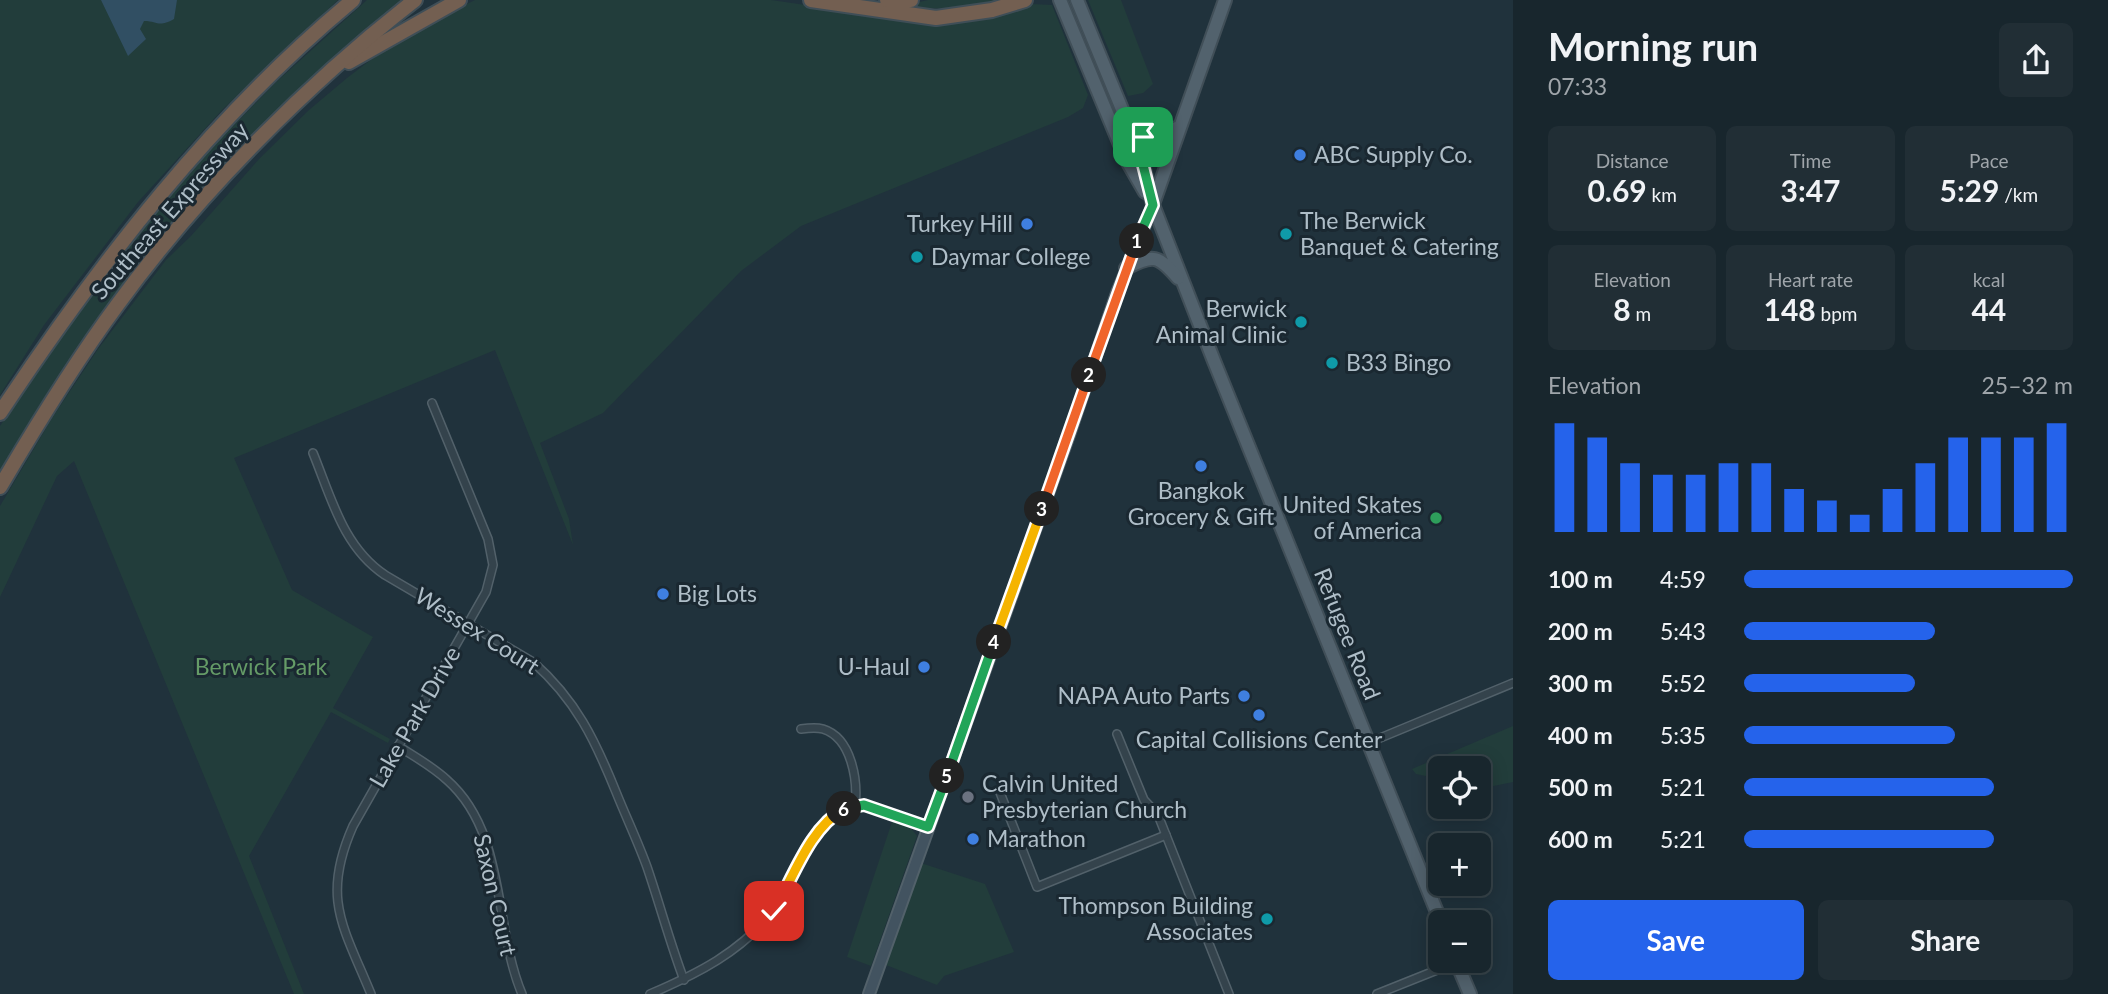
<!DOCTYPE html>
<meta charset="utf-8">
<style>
:root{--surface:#18262d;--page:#212e35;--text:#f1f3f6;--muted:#9fa5aa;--line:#364349;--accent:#2563eb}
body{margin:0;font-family:Lato,sans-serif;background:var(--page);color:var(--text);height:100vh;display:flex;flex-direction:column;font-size:26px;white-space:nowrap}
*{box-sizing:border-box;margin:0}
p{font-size:23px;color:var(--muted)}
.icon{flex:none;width:38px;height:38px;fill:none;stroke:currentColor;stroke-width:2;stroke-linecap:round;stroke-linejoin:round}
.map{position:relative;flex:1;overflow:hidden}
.sheet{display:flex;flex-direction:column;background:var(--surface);width:595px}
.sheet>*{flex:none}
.controls{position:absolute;left:1428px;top:756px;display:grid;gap:14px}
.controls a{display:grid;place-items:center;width:63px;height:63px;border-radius:10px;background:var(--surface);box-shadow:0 4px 18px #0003,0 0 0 2px var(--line);font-size:35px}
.pin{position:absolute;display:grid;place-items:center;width:60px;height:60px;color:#fff;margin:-30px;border-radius:14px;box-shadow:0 4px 10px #0006}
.km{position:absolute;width:35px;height:35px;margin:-18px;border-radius:50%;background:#222;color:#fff;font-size:19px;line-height:35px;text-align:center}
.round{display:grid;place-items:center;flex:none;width:74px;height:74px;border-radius:10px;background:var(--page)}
.headline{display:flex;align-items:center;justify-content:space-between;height:119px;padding:0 35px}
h1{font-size:38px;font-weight:700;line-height:52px}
.stats{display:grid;grid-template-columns:repeat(3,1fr);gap:10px;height:119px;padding:7px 35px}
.stats div{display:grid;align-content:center;border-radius:10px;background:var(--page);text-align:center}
.stats b{font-size:30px;font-weight:700}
.stats small{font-size:19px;font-weight:400}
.stats p{font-size:19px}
.chart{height:196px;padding:14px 35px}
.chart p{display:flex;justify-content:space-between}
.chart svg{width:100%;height:126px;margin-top:7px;stroke:var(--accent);stroke-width:6}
.cta{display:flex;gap:14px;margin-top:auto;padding:14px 35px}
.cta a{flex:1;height:80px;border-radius:10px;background:var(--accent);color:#fff;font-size:28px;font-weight:700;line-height:80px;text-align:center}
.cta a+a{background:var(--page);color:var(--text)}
ul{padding:0 35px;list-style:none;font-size:23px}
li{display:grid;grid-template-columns:112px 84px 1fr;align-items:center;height:52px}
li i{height:18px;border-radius:9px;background:var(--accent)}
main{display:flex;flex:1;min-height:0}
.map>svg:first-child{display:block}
.green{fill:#223d3b}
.water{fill:#314f63}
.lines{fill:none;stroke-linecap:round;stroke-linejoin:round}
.minor-casing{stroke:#52616a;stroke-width:10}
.secondary-casing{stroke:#52616a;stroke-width:14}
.primary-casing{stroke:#414f58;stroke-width:16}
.motorway-casing{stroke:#3f4e57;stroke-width:18}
.minor{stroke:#34434c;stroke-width:7}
.secondary{stroke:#425360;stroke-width:10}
.primary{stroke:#52626d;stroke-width:12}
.motorway{stroke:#735f51;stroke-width:14}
.split-1-casing{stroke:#fff;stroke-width:14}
.split-2-casing{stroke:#fff;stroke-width:14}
.split-3-casing{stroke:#fff;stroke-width:14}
.split-4-casing{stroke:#fff;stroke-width:14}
.split-5-casing{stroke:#fff;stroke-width:14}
.split-6-casing{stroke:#fff;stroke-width:14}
.split-7-casing{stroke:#fff;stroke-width:14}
.split-1{stroke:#22a559;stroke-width:9}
.split-2{stroke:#f0652b;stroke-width:9}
.split-3{stroke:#f0652b;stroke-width:9}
.split-4{stroke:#f5b400;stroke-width:9}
.split-5{stroke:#22a559;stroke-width:9}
.split-6{stroke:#22a559;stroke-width:9}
.split-7{stroke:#f5b400;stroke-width:9}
.shop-dot{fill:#3f7fe0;stroke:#1a2831;stroke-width:2.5}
.culture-dot{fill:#0f9aa8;stroke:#1a2831;stroke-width:2.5}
.leisure-dot{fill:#2e9e5b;stroke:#1a2831;stroke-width:2.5}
.worship-dot{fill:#6b7280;stroke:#1a2831;stroke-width:2.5}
.labels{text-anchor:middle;stroke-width:6;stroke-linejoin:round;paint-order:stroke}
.poi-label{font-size:23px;fill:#afbec8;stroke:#1a2831;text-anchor:start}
.street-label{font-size:23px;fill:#afbec8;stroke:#1a2831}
.park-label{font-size:23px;fill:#659b67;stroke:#1a2831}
</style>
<main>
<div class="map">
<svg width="1513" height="994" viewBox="0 0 1513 994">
<rect width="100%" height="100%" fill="#20323c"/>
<g class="green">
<polygon points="0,0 338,0 223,109 138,202 44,325 0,395"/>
<path d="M367,0h36c-65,53 -124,111 -182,172 -41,44 -82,90 -118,138 -38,52 -71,107 -103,162v-46l95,-139 50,-63 65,-74 65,-67z"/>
<polygon points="475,0 771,0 909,20 997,14 1031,4 1052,5 1088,95 1083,108 1068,117 801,226 741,271 603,413 540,443 569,519 573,545 495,350 234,458 292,590 373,637 333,708 390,739 388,743 331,712 249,856 304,994 294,994 74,461 57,476 0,597 0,506 52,418 98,349 166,260 191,236 259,159 309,110 347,78 385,49 435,20"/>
<polygon points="928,0 1007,0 966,9 911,8 911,4"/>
<polygon points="1088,0 1121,0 1153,84 1143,93 1128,96"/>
<polygon points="1513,726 1513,782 1479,789 1479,768 1440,768 1440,779 1416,774 1412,769"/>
<polygon points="893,819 910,827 917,836 871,966 847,957"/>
<polygon points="921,863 985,884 1014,952 944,976 937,985 886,965"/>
</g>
<path class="water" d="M101,0h76l-3,19c-16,9 -16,2 -30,2l-4,8 6,10 -18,17z"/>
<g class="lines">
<g class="minor-casing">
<g id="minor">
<path d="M313,453c18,44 30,94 72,122l148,87c43,38 62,78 83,130 10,25 22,50 31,75 13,38 23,76 37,113"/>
<path d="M801,729c7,-1 15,-2 22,0 29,9 35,52 32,77"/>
<polyline points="1117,734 1144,800 1158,815 1229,994"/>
<polyline points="1368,743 1513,683"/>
<path d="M398,746c17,11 34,20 49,34 60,53 46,145 75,214"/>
<polyline points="999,790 1037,887 1166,835"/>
<path d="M371,994c-28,-68 -50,-96 -18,-168l133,-234 7,-27 -5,-26 -56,-136"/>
<path d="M650,994c47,-20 91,-42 123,-83 25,-31 32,-87 73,-103 22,-9 60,12 82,19"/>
<polyline points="1377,994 1457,962"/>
</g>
</g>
<g class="secondary-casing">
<polyline id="secondary" points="869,994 1069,435 1117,293 1153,205"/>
</g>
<g class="primary-casing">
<g id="primary">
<polyline points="1060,0 1126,159 1145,192"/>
<polyline points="1077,0 1140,153 1153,205 1214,361 1441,922"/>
<path d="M1130,127c16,12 33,21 46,1"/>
<polyline points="1153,204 1225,0"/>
<path d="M1126,268c28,-14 32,-13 52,10"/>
<polyline points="1456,961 1470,994"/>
</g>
</g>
<g class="motorway-casing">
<g id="motorway">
<polyline points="811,0 936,18 992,10 1025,0"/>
<polyline points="887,0 911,0"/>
<polyline points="349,62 459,0"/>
<path d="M0,413c100,-151 213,-297 353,-413"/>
<path d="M0,487c37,-63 75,-125 118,-183 81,-111 189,-220 297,-304"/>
</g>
</g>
<use href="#minor" class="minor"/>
<use href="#secondary" class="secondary"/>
<use href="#primary" class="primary"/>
<use href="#motorway" class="motorway"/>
</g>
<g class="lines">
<g class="split-1-casing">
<polyline id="split-1" points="1137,241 1153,205 1140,153 1128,125 1143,137"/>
</g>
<g class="split-2-casing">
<polyline id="split-2" points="1089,375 1137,241"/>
</g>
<g class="split-3-casing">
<polyline id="split-3" points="1042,509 1089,375"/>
</g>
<g class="split-4-casing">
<polyline id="split-4" points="994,642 1042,509"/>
</g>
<g class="split-5-casing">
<polyline id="split-5" points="947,776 994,642"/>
</g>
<g class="split-6-casing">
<polyline id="split-6" points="844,809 864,805 928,827 947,776"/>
</g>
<g class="split-7-casing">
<path id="split-7" d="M774,911c19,-33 36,-84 70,-102"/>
</g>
<use href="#split-1" class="split-1"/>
<use href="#split-2" class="split-2"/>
<use href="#split-3" class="split-3"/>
<use href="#split-4" class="split-4"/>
<use href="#split-5" class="split-5"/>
<use href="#split-6" class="split-6"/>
<use href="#split-7" class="split-7"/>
</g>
<g class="shop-dot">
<circle cx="1300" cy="155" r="7"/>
<circle cx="1027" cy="224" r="7"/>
<circle cx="1201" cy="466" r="7"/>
<circle cx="663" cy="594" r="7"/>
<circle cx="924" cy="667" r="7"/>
<circle cx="1244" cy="696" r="7"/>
<circle cx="1259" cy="715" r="7"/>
<circle cx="973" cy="839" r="7"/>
</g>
<g class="culture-dot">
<circle cx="1286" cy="234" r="7"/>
<circle cx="917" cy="257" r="7"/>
<circle cx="1301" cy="322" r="7"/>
<circle cx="1332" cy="363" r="7"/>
<circle cx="1267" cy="919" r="7"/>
</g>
<circle class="leisure-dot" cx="1436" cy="518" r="7"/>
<circle class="worship-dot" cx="968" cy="797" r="7"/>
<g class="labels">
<g class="poi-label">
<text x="1314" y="163">ABC Supply Co.</text>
<text x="1300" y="229">The Berwick<tspan x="1300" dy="26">Banquet &amp; Catering</tspan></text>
<text x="1013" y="232" text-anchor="end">Turkey Hill</text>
<text x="931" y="265">Daymar College</text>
<text x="1287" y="317" text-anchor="end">Berwick<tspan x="1287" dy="26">Animal Clinic</tspan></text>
<text x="1346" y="371">B33 Bingo</text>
<text x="1201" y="499" text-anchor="middle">Bangkok<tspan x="1201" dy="26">Grocery &amp; Gift</tspan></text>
<text x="1422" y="513" text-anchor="end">United Skates<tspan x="1422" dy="26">of America</tspan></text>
<text x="677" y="602">Big Lots</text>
<text x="910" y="675" text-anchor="end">U-Haul</text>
<text x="1230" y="704" text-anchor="end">NAPA Auto Parts</text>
<text x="1259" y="748" text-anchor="middle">Capital Collisions Center</text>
<text x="982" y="792">Calvin United<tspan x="982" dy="26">Presbyterian Church</tspan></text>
<text x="987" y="847">Marathon</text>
<text x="1253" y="914" text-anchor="end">Thompson Building<tspan x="1253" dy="26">Associates</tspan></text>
</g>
<g class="street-label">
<text transform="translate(170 211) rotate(-49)" y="8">Southeast Expressway</text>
<text transform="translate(477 631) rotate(32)" y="8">Wessex Court</text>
<text transform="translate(1347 634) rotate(68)" y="8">Refugee Road</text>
<text transform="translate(415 717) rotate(-60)" y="8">Lake Park Drive</text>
<text transform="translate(495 895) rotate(77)" y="8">Saxon Court</text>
</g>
<g class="park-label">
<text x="261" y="675">Berwick Park</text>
</g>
</g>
</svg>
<div class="controls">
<a><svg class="icon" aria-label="locate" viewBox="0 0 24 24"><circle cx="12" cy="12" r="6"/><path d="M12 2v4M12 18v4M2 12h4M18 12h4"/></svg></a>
<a>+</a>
<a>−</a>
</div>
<div class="pin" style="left:1143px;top:137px;background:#1e9e55"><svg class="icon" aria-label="arrive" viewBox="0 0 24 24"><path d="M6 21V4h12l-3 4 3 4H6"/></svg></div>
<div class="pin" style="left:774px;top:911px;background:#d93025"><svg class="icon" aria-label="check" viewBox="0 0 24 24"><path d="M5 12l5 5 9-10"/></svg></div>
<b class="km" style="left:1137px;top:241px">1</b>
<b class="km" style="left:1089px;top:375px">2</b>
<b class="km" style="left:1042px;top:509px">3</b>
<b class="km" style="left:994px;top:642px">4</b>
<b class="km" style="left:947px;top:776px">5</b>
<b class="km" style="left:844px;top:809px">6</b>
</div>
<section class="sheet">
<div class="headline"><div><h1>Morning run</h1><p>07:33</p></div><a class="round"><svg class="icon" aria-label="share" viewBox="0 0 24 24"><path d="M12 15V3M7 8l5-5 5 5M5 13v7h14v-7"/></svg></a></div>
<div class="stats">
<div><p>Distance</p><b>0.69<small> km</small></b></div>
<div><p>Time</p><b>3:47</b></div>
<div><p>Pace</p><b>5:29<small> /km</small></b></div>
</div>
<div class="stats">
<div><p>Elevation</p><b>8<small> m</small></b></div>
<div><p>Heart rate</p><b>148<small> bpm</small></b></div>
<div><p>kcal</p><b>44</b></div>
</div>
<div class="chart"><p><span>Elevation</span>25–32 m</p>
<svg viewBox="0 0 160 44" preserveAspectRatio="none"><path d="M5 44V6M15 44V11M25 44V20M35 44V24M45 44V24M55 44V20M65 44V20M75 44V29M85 44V33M95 44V38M105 44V29M115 44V20M125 44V11M135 44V11M145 44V11M155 44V6"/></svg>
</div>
<ul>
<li><b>100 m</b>4:59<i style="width:100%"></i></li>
<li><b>200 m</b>5:43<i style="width:58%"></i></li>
<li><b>300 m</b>5:52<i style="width:52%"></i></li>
<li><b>400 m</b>5:35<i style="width:64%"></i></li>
<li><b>500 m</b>5:21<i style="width:76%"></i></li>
<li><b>600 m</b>5:21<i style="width:76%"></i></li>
</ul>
<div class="cta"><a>Save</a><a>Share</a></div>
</section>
</main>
